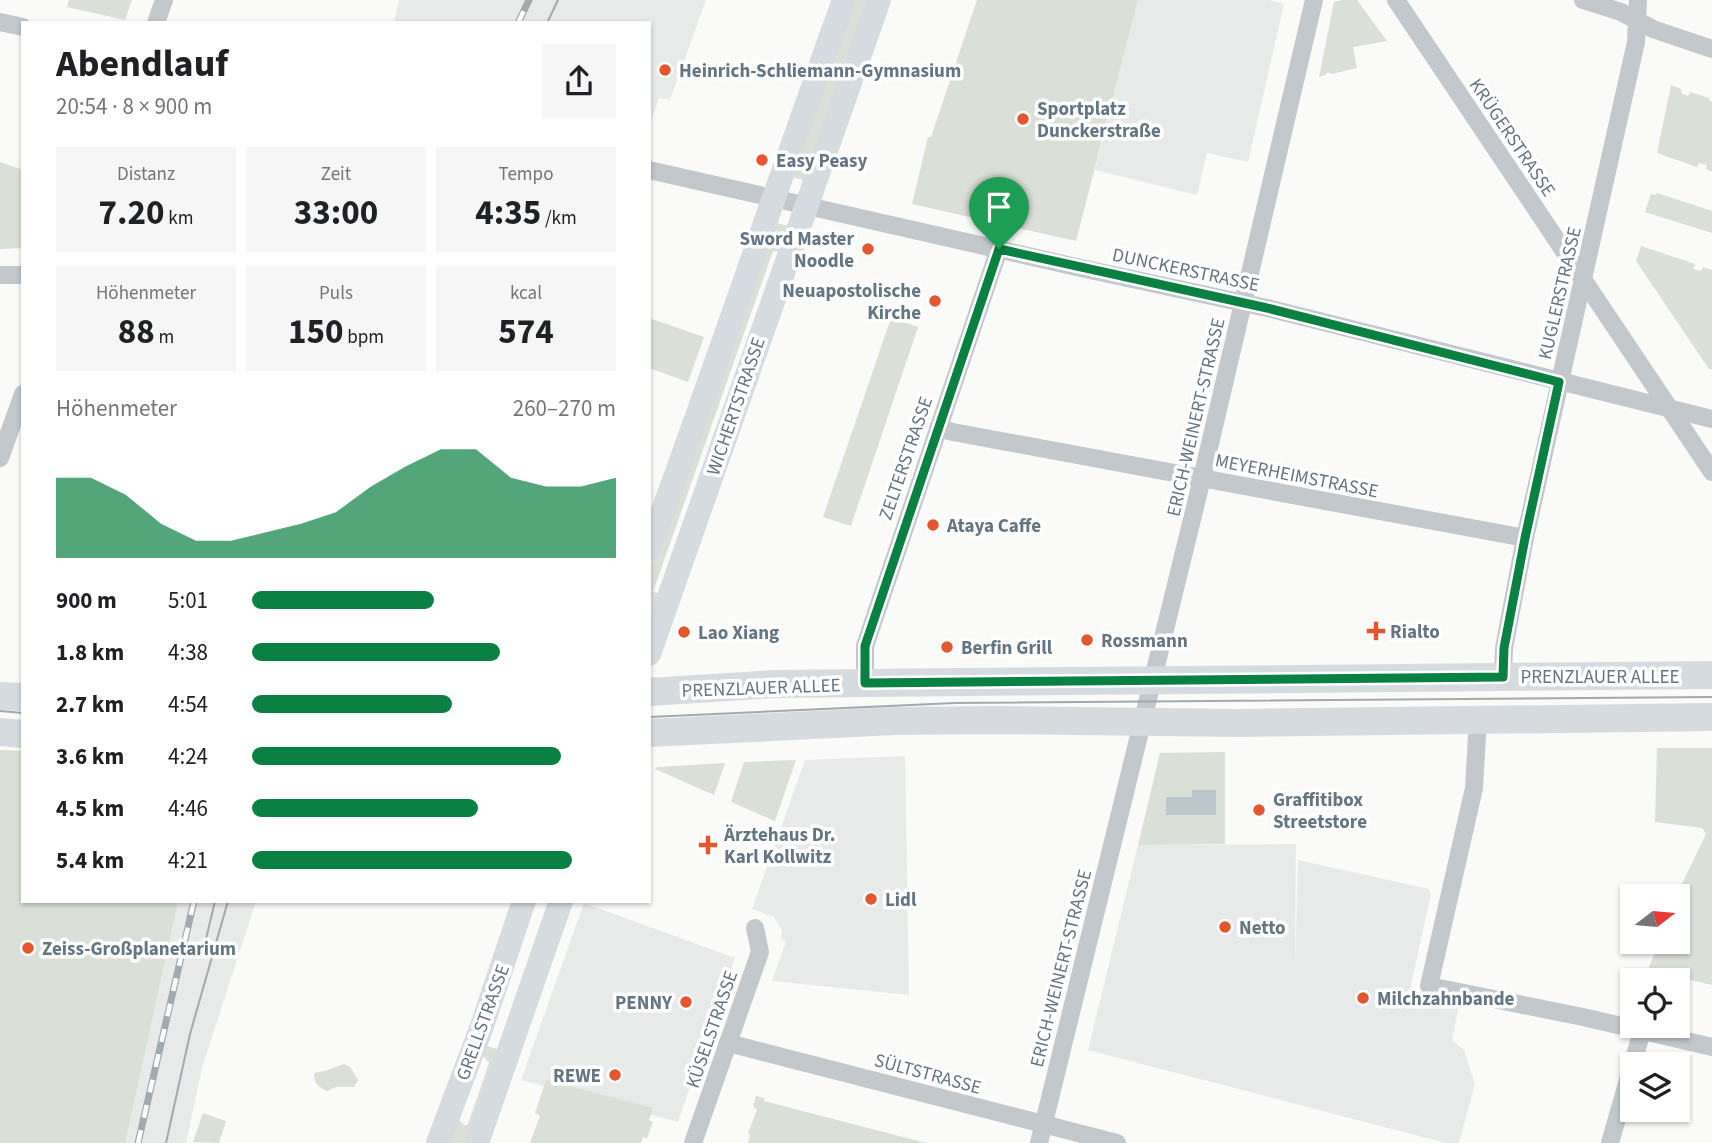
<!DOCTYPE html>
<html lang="de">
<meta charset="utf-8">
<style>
:root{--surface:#fff;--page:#f6f6f6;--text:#202124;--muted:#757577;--accent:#0b8043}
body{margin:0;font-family:"Source Sans 3",sans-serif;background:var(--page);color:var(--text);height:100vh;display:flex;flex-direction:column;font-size:26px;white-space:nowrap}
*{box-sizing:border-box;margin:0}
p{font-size:23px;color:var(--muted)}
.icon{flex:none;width:38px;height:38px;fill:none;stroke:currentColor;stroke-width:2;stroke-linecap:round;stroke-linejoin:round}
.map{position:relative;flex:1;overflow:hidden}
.panel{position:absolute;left:21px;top:21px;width:630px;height:882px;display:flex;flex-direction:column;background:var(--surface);border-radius:0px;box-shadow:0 2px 5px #0004}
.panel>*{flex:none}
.needle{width:46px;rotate:74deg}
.fabs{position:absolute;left:1620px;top:884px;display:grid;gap:14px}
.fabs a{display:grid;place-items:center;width:70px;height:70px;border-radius:0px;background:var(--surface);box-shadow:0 2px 5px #0004;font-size:35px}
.pin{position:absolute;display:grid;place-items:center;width:60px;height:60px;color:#fff;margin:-72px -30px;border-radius:50% 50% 50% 0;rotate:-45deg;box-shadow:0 0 7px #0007}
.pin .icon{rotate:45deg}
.round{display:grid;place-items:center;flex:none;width:74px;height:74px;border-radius:0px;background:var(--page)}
.summary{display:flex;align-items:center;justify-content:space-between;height:119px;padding:0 35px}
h1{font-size:38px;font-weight:700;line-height:52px}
.figures{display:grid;grid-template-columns:repeat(3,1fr);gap:10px;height:119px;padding:7px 35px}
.figures div{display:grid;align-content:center;border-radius:0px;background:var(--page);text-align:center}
.figures b{font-size:35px;font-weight:700}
.figures small{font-size:19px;font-weight:400}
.figures p{font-size:19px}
.chart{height:196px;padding:14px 35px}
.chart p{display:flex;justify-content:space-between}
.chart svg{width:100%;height:126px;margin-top:7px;fill:var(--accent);opacity:.7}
ul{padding:0 35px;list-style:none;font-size:23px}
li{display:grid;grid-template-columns:112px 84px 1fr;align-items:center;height:52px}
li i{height:18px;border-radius:9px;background:var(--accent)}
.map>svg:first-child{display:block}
.built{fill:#e8e9e9}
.green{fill:#dadfd7;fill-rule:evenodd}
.water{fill:#bbc7cb}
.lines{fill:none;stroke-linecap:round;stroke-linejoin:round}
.street{stroke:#c3c8cc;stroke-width:18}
.secondary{stroke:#d6dbdf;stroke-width:24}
.primary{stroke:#d6dbdf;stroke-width:28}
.tram{stroke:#a2aab0;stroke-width:2}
.rail-casing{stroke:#a2aab0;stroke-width:7}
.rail{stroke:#fff;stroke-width:4.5;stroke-dasharray:13;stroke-linecap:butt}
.route-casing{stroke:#fff;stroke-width:14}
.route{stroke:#0b8043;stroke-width:9}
.poi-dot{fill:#e4572e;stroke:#fff;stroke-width:2.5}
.labels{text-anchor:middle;stroke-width:7;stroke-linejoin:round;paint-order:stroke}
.poi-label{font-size:19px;font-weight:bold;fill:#657683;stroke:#fff;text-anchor:start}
.street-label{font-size:19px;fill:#657683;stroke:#fff}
</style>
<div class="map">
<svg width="1712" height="1143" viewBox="0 0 1712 1143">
<rect width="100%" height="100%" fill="#fafaf8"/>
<g class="built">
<polygon points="399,0 706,0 670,100 659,98 649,126 649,23 394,23"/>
<polygon points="1138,0 1268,0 1284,4 1248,162 1207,153 1197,195 1095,170"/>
<polygon points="905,756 909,995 772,981 786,941 781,939 782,930 774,917 752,909 805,760"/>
<polygon points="1296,844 1295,965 1298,860 1429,889 1431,894 1409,993 1459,1005 1452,1040 1464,1050 1475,1084 1459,1143 1446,1143 1088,1050 1138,845"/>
<polygon points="161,901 256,901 202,1068 186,1143 106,1143"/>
<polygon points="584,903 735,958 678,1122 521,1080"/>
</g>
<g class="green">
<polygon points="69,0 132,0 125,20 67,7"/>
<polygon points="849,0 872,0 808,181 787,176"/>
<polygon points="977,0 1138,0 1076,241 912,204 928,137 931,137"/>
<polygon points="1343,0 1357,0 1387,41 1353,47 1357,68 1332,74 1328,72 1325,75 1319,77 1334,2"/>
<polygon points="1671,85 1681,89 1681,93 1688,96 1690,92 1709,98 1709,100 1712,102 1712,172 1706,169 1707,165 1699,163 1697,167 1657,153"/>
<polygon points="0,162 23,170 23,248 0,249"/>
<polygon points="1657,193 1712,211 1712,233 1645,212 1651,194 1655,195"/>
<path d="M773,222l19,5 -143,407v-65zM773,251l6,1 -121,341 -5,-1z"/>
<polygon points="1641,246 1695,264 1693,269 1701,271 1703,267 1712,270 1712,370 1709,369 1636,261"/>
<polygon points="649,318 704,337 688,382 649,368"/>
<polygon points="891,318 918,327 851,526 823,517"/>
<polygon points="1657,748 1712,748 1712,985 1648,970 1659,942 1678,942 1678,896 1676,896 1706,834 1702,828 1655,822"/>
<polygon points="0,750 23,751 23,901 178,901 125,1143 0,1143"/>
<polygon points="1225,752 1225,844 1138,845 1160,753"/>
<polygon points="796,760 775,821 731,802 744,762"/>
<polygon points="725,763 714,795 655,769 657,767"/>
<polygon points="484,1045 500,1050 467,1143 448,1143 457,1118 465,1126 468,1124 489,1063 481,1054"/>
<path d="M344,1064l6,3 8,13 -4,7h-18l-9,4c-9,-4 -13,-8 -13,-18l14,-3z"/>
<polygon points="546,1080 653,1108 649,1120 653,1122 647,1138 643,1137 641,1143 530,1143 540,1116 535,1113"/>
<polygon points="756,1096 764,1098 764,1101 926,1143 748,1143 750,1135 748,1133 757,1110 753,1106"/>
<polygon points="203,1113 226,1121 219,1143 193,1142"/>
</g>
<polygon class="water" points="1192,790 1216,790 1216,815 1166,815 1166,797 1192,797"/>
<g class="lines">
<g class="street">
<polyline points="1396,0 1712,472"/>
<polyline points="1583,0 1621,12 1653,29 1712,49"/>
<polyline points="0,22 23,27"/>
<polyline points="156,23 164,0"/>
<polyline points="649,170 1081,268 1267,308 1712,419"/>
<polyline points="0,275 23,275"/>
<polyline points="938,428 953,432 1525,538"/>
<polyline points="0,458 23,394"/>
<polyline points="1503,677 1504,648 1525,538 1636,42 1638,0"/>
<polyline points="865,683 865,646 999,249"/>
<polyline points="1478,718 1474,788 1429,986 1583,1017 1712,1047"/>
<polyline points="728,1043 1117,1143"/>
<polyline points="693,1143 760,952 755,928"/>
<polyline points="1039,1143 1198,495 1314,0"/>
<polyline points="1610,1143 1642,1031"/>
</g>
<g class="secondary">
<path d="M649,549c67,-182 129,-366 195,-549"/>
<polyline points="649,654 879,0"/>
<polyline points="438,1143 482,1026 524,901"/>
<polyline points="477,1143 561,901"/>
</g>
<g class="primary">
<polyline points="649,692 775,684 865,683 1712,675"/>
<polyline points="0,696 23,697"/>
<polyline points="0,732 23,734"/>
<polyline points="649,733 894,721 994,720 1239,723 1712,717"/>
</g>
<g class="tram">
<polyline points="547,23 558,0"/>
<polyline points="0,711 23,713"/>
<polyline points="649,717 955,703 1712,697"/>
<polyline points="202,956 215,901"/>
<polyline points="166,1143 190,1034 228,901"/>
</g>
<g class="rail-casing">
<g id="rail">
<polyline points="518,23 529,0"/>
<polyline points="138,1143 194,901"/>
</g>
</g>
<use href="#rail" class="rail"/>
</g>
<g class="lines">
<g class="route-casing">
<polygon id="route" points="999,249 1267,308 1559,382 1525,538 1504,648 1503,677 865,683 865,646"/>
</g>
<use href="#route" class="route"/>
</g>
<g class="poi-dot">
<circle cx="665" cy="70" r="7"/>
<circle cx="1023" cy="119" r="7"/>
<circle cx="762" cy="160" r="7"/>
<circle cx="868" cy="249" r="7"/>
<circle cx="935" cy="301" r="7"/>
<circle cx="933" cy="525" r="7"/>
<path d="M1372.5 620.5h7v7h7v7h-7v7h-7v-7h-7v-7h7z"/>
<circle cx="684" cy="632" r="7"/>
<circle cx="1087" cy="640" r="7"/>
<circle cx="947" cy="647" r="7"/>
<circle cx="1259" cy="810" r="7"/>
<path d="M704.5 834.5h7v7h7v7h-7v7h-7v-7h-7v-7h7z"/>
<circle cx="871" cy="899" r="7"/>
<circle cx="1225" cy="927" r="7"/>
<circle cx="28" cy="948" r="7"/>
<circle cx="1363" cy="998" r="7"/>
<circle cx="686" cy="1002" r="7"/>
<circle cx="615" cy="1075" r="7"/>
</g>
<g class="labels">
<g class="poi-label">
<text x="679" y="77">Heinrich-Schliemann-Gymnasium</text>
<text x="1037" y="115">Sportplatz<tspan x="1037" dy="22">Dunckerstraße</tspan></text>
<text x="776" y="167">Easy Peasy</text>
<text x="854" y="245" text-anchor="end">Sword Master<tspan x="854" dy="22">Noodle</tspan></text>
<text x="921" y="297" text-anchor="end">Neuapostolische<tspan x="921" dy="22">Kirche</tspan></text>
<text x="947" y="532">Ataya Caffe</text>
<text x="1390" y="638">Rialto</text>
<text x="698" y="639">Lao Xiang</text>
<text x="1101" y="647">Rossmann</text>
<text x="961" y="654">Berfin Grill</text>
<text x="1273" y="806">Graffitibox<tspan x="1273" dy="22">Streetstore</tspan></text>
<text x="724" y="841">Ärztehaus Dr.<tspan x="724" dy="22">Karl Kollwitz</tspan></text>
<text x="885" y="906">Lidl</text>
<text x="1239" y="934">Netto</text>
<text x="42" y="955">Zeiss-Großplanetarium</text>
<text x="1377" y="1005">Milchzahnbande</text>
<text x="672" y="1009" text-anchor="end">PENNY</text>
<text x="601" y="1082" text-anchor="end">REWE</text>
</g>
<g class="street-label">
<text transform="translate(1513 137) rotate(56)" y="7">KRÜGERSTRASSE</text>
<text transform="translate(1186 269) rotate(12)" y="7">DUNCKERSTRASSE</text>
<text transform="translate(1559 293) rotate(-77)" y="7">KUGLERSTRASSE</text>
<text transform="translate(735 406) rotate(-71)" y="7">WICHERTSTRASSE</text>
<text transform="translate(1195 417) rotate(-77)" y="7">ERICH-WEINERT-STRASSE</text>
<text transform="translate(905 458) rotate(-71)" y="7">ZELTERSTRASSE</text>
<text transform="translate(1297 475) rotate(11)" y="7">MEYERHEIMSTRASSE</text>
<text x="1600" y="683">PRENZLAUER ALLEE</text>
<text transform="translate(761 687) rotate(-2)" y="7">PRENZLAUER ALLEE</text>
<text transform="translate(1060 968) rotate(-76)" y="7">ERICH-WEINERT-STRASSE</text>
<text transform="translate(482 1022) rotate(-70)" y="7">GRELLSTRASSE</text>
<text transform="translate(711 1029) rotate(-71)" y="7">KÜSELSTRASSE</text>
<text transform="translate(928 1073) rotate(15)" y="7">SÜLTSTRASSE</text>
</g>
</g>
</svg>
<div class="fabs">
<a><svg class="needle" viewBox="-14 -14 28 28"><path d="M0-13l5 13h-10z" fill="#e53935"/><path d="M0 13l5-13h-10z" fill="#757577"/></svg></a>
<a><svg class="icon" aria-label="locate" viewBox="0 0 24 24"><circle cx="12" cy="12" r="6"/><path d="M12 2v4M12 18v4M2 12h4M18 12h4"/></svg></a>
<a><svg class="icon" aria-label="layers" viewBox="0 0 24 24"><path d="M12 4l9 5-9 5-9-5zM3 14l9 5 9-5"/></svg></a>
</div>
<div class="pin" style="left:999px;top:249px;background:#1e9e55"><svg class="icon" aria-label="arrive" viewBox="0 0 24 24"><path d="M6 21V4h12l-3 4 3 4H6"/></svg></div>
<section class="panel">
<div class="summary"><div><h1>Abendlauf</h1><p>20:54 · 8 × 900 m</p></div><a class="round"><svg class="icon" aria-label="share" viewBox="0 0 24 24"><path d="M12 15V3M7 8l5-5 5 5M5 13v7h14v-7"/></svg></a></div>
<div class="figures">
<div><p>Distanz</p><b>7.20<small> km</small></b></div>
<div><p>Zeit</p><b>33:00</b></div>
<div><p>Tempo</p><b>4:35<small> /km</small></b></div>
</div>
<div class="figures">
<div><p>Höhenmeter</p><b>88<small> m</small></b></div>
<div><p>Puls</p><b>150<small> bpm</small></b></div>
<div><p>kcal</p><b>574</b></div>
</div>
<div class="chart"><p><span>Höhenmeter</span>260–270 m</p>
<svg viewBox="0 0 160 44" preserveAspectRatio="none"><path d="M0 44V16L10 16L20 22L30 32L40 38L50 38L60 35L70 32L80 28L90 19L100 12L110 6L120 6L130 16L140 19L150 19L160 16V44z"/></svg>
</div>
<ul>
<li><b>900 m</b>5:01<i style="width:50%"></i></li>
<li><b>1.8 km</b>4:38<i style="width:68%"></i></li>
<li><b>2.7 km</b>4:54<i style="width:55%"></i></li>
<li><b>3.6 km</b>4:24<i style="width:85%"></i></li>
<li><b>4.5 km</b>4:46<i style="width:62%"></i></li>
<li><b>5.4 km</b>4:21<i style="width:88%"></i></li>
</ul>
</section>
</div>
